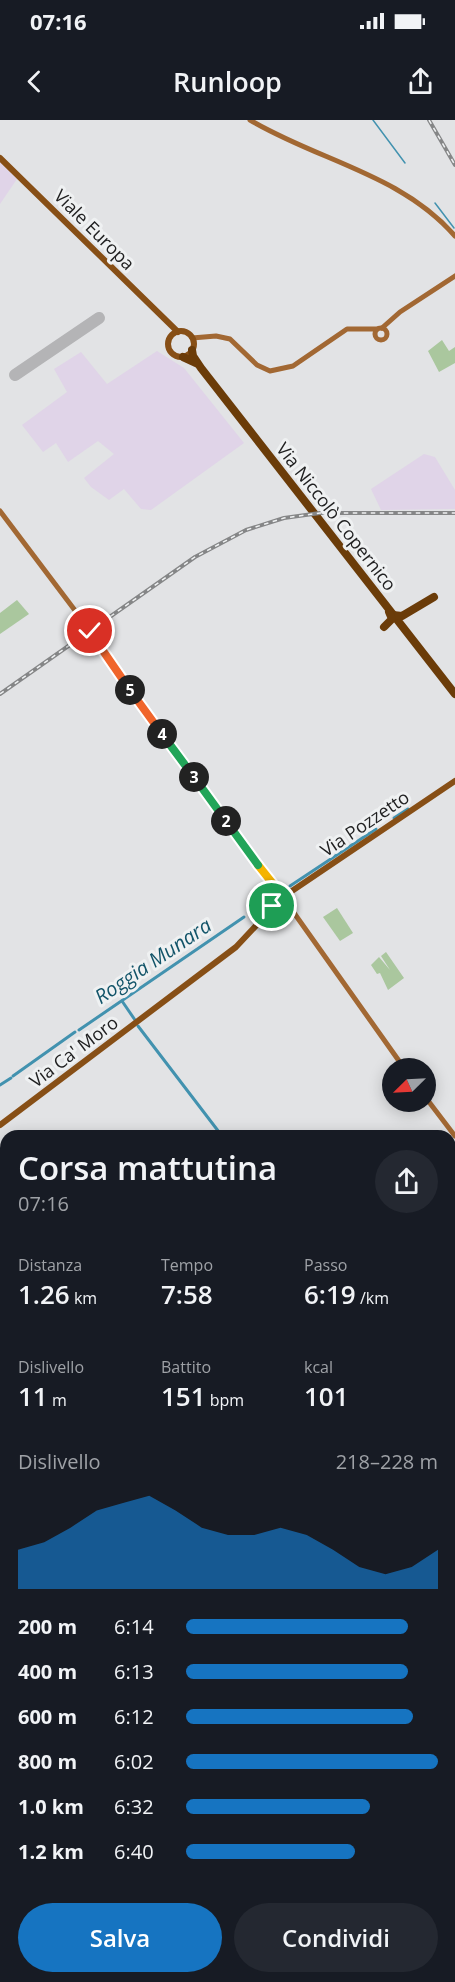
<!DOCTYPE html>
<html lang="it">
<meta charset="utf-8">
<style>
:root{--surface:#171b24;--page:#242831;--text:#f1f3f6;--muted:#9ea1a6;--accent:#1674c1}
body{margin:0;font-family:"Open Sans",sans-serif;background:var(--page);color:var(--text);height:100vh;display:flex;flex-direction:column;font-size:22px;white-space:nowrap}
*{box-sizing:border-box;margin:0}
p{font-size:20px;color:var(--muted)}
.icon{flex:none;width:33px;height:33px;fill:none;stroke:currentColor;stroke-width:2;stroke-linecap:round;stroke-linejoin:round}
.map{position:relative;flex:1;overflow:hidden}
.drawer{position:absolute;left:0px;top:1010px;width:456px;height:854px;display:flex;flex-direction:column;background:var(--surface);border-radius:18px 18px 0 0;box-shadow:0 3px 15px #0003}
.drawer>*{flex:none}
.needle{width:39px;rotate:246deg}
.tools{position:absolute;left:382px;top:938px;display:grid;gap:12px}
.tools a{display:grid;place-items:center;width:54px;height:54px;border-radius:50%;background:var(--surface);box-shadow:0 3px 15px #0003;font-size:30px}
.pin{position:absolute;display:grid;place-items:center;width:51px;height:51px;color:#fff;margin:-26px;border:3px solid #fff;border-radius:50%;box-shadow:0 2px 6px #0007}
.km{position:absolute;width:30px;height:30px;margin:-15px;border-radius:50%;background:#222;color:#fff;font-size:16px;line-height:30px;text-align:center}
.round{display:grid;place-items:center;flex:none;width:63px;height:63px;border-radius:32px;background:var(--page)}
.overview{display:flex;align-items:center;justify-content:space-between;height:102px;padding:0 18px}
h1{font-size:33px;font-weight:600;line-height:45px}
.stats{display:grid;grid-template-columns:repeat(3,1fr);gap:9px;height:102px;padding:6px 18px}
.stats div{display:grid;align-content:center}
.stats b{font-size:26px;font-weight:600}
.stats small{font-size:16px;font-weight:400}
.stats p{font-size:16px}
.chart{height:168px;padding:12px 18px}
.chart p{display:flex;justify-content:space-between}
.chart svg{width:100%;height:108px;margin-top:6px;fill:var(--accent);opacity:.7}
.cta{display:flex;gap:12px;margin-top:auto;padding:12px 18px}
.cta a{flex:1;height:69px;border-radius:36px;background:var(--accent);color:#fff;font-size:24px;font-weight:600;line-height:69px;text-align:center}
.cta a+a{background:var(--page);color:var(--text)}
ul{padding:0 18px;list-style:none;font-size:20px}
li{display:grid;grid-template-columns:96px 72px 1fr;align-items:center;height:45px}
li i{height:15px;border-radius:8px;background:var(--accent)}
.status{display:flex;justify-content:space-between;align-items:center;height:42px;padding:0 30px;background:var(--surface);direction:ltr}
.status svg{height:16px;fill:currentColor}
header{display:flex;justify-content:space-between;align-items:center;height:78px;padding:0 18px;background:var(--surface);font-size:27px;font-weight:600}
.map>svg:first-child{display:block}
.industrial{fill:#e0d4e8}
.green{fill:#aac79e}
.lines{fill:none;stroke-linecap:round;stroke-linejoin:round}
.stream{stroke:#4292af;stroke-width:1.5}
.canal{stroke:#4292af;stroke-width:3}
.runway{stroke:#b4b4b6;stroke-width:12}
.secondary{stroke:#a26833;stroke-width:5}
.primary{stroke:#874f16;stroke-width:6}
.highway{stroke:#6b3c09;stroke-width:8}
.rail-casing{stroke:#858687;stroke-width:4}
.rail{stroke:#eff1f2;stroke-width:1.5;stroke-dasharray:4.5;stroke-linecap:butt}
.split-1-casing{stroke:#fff;stroke-width:12}
.split-2-casing{stroke:#fff;stroke-width:12}
.split-3-casing{stroke:#fff;stroke-width:12}
.split-4-casing{stroke:#fff;stroke-width:12}
.split-5-casing{stroke:#fff;stroke-width:12}
.split-6-casing{stroke:#fff;stroke-width:12}
.split-7-casing{stroke:#fff;stroke-width:12}
.split-1{stroke:#f5b400;stroke-width:8}
.split-2{stroke:#22a559;stroke-width:8}
.split-3{stroke:#22a559;stroke-width:8}
.split-4{stroke:#22a559;stroke-width:8}
.split-5{stroke:#f0652b;stroke-width:8}
.split-6{stroke:#f0652b;stroke-width:8}
.split-7{stroke:#f5b400;stroke-width:8}
.labels{text-anchor:middle;stroke-width:6;stroke-linejoin:round;paint-order:stroke}
.street-label{font-size:18px;fill:#212122;stroke:#eff1f2}
.water-label{font-size:20px;font-style:italic;fill:#125469;stroke:#eff1f2}
</style>
<div class="status"><b>07:16</b><svg viewBox="0 0 49 12"><path d="M0 12V9h3v3zM5 12V6h3v6zM10 12V3h3v9zM15 12V0h3v12zM26 1h20v11H26zM47 4h2v5h-2z"/></svg></div>
<header><svg class="icon" aria-label="back" viewBox="0 0 24 24"><path d="M15 5l-7 7 7 7"/></svg>Runloop<svg class="icon" aria-label="share" viewBox="0 0 24 24"><path d="M12 15V3M7 8l5-5 5 5M5 13v7h14v-7"/></svg></header>
<div class="map">
<svg width="455" height="1862" viewBox="0 0 455 1862">
<rect width="100%" height="100%" fill="#e2e3e5"/>
<g class="industrial">
<polygon points="0,42 17,59 0,84"/>
<polygon points="157,231 184,248 244,323 151,390 141,389 124,369 109,380 91,367 84,358 114,334 98,321 68,342 56,323 43,332 22,305 67,272 54,249 81,232 107,264"/>
<polygon points="424,334 435,337 455,370 455,389 381,390 371,369"/>
<polygon points="6,1226 6,1242 2,1245 4,1249 6,1247 6,1307 0,1310 0,1229"/>
</g>
<g class="green">
<polygon points="442,220 449,231 455,227 455,243 439,252 428,231"/>
<polygon points="17,480 29,494 0,514 0,493"/>
<polygon points="337,788 353,813 340,821 323,797"/>
<polygon points="386,832 404,858 388,870 380,853 377,854 371,845 379,837 390,850 381,836"/>
</g>
<g class="lines">
<g class="stream">
<polyline points="373,0 405,43"/>
<polyline points="435,83 454,108"/>
</g>
<g class="canal">
<polyline points="394,698 408,689"/>
<polyline points="290,766 376,709"/>
<polyline points="271,779 277,775"/>
<polyline points="256,789 263,784"/>
<polyline points="122,881 135,900"/>
<polyline points="138,906 222,1016"/>
<polyline points="79,910 244,797"/>
<polyline points="13,956 75,912"/>
<polyline points="0,965 11,958"/>
<polyline points="450,1564 455,1572"/>
<polyline points="450,1604 455,1601"/>
<polyline points="450,1644 455,1652"/>
<polyline points="0,1725 6,1722"/>
<polyline points="3,1813 6,1812"/>
<polyline points="0,1815 1,1814"/>
</g>
<polyline class="runway" points="15,255 99,198"/>
<g class="secondary">
<path d="M250,0c69,41 151,54 205,116"/>
<circle cx="381" cy="214" r="6"/>
<polyline points="382,208 400,192 455,156"/>
<polyline points="192,218 216,216 230,219 257,245 270,251 293,246 347,209 377,209"/>
<polyline points="0,391 86,505 179,637 278,771"/>
<polyline points="282,776 404,948"/>
<polyline points="426,978 455,1016"/>
<polyline points="0,1409 6,1419"/>
<polyline points="195,1857 197,1862"/>
</g>
<g class="primary">
<polyline points="0,38 178,212"/>
<circle cx="181" cy="224" r="13"/>
<polyline points="270,790 267,777 270,771 288,773"/>
<polyline points="0,1005 236,827 283,777 455,661"/>
</g>
<g class="highway">
<polyline points="192,230 193,236 201,248 455,574"/>
<polyline points="183,237 196,243"/>
<polyline points="393,495 402,496 434,477"/>
<polyline points="384,507 392,499 389,492"/>
</g>
<g class="rail-casing">
<g id="rail">
<polyline points="429,0 455,45"/>
<polyline points="0,574 195,437 246,410 284,398 320,393 455,393"/>
</g>
</g>
<use href="#rail" class="rail"/>
</g>
<g class="lines">
<g class="split-1-casing">
<polyline id="split-1" points="258,745 281,774 280,781 272,786"/>
</g>
<g class="split-2-casing">
<polyline id="split-2" points="226,701 258,745"/>
</g>
<g class="split-3-casing">
<polyline id="split-3" points="194,657 226,701"/>
</g>
<g class="split-4-casing">
<polyline id="split-4" points="162,614 194,657"/>
</g>
<g class="split-5-casing">
<polyline id="split-5" points="130,570 162,614"/>
</g>
<g class="split-6-casing">
<polyline id="split-6" points="99,525 130,570"/>
</g>
<g class="split-7-casing">
<polyline id="split-7" points="90,511 99,525"/>
</g>
<use href="#split-1" class="split-1"/>
<use href="#split-2" class="split-2"/>
<use href="#split-3" class="split-3"/>
<use href="#split-4" class="split-4"/>
<use href="#split-5" class="split-5"/>
<use href="#split-6" class="split-6"/>
<use href="#split-7" class="split-7"/>
</g>
<g class="labels">
<g class="street-label">
<text transform="translate(94 110) rotate(45)" y="6">Viale Europa</text>
<text transform="translate(336 397) rotate(52)" y="6">Via Niccolò Copernico</text>
<text transform="translate(365 704) rotate(-34)" y="6">Via Pozzetto</text>
<text transform="translate(74 932) rotate(-37)" y="6">Via Ca' Moro</text>
</g>
<g class="water-label">
<text transform="translate(153 841) rotate(-34)" y="7">Roggia Munara</text>
</g>
</g>
</svg>
<div class="tools">
<a><svg class="needle" viewBox="-14 -14 28 28"><path d="M0-13l5 13h-10z" fill="#e53935"/><path d="M0 13l5-13h-10z" fill="#9ea1a6"/></svg></a>
</div>
<div class="pin" style="left:272px;top:786px;background:#1e9e55"><svg class="icon" aria-label="arrive" viewBox="0 0 24 24"><path d="M6 21V4h12l-3 4 3 4H6"/></svg></div>
<div class="pin" style="left:90px;top:511px;background:#d93025"><svg class="icon" aria-label="check" viewBox="0 0 24 24"><path d="M5 12l5 5 9-10"/></svg></div>
<b class="km" style="left:226px;top:701px">2</b>
<b class="km" style="left:194px;top:657px">3</b>
<b class="km" style="left:162px;top:614px">4</b>
<b class="km" style="left:130px;top:570px">5</b>
<section class="drawer">
<div class="overview"><div><h1>Corsa mattutina</h1><p>07:16</p></div><a class="round"><svg class="icon" aria-label="share" viewBox="0 0 24 24"><path d="M12 15V3M7 8l5-5 5 5M5 13v7h14v-7"/></svg></a></div>
<div class="stats">
<div><p>Distanza</p><b>1.26<small> km</small></b></div>
<div><p>Tempo</p><b>7:58</b></div>
<div><p>Passo</p><b>6:19<small> /km</small></b></div>
</div>
<div class="stats">
<div><p>Dislivello</p><b>11<small> m</small></b></div>
<div><p>Battito</p><b>151<small> bpm</small></b></div>
<div><p>kcal</p><b>101</b></div>
</div>
<div class="chart"><p><span>Dislivello</span>218–228 m</p>
<svg viewBox="0 0 160 44" preserveAspectRatio="none"><path d="M0 44V28L10 25L20 19L30 12L40 9L50 6L60 12L70 19L80 22L90 22L100 19L110 22L120 28L130 35L140 38L150 35L160 28V44z"/></svg>
</div>
<ul>
<li><b>200 m</b>6:14<i style="width:88%"></i></li>
<li><b>400 m</b>6:13<i style="width:88%"></i></li>
<li><b>600 m</b>6:12<i style="width:90%"></i></li>
<li><b>800 m</b>6:02<i style="width:100%"></i></li>
<li><b>1.0 km</b>6:32<i style="width:73%"></i></li>
<li><b>1.2 km</b>6:40<i style="width:67%"></i></li>
</ul>
<div class="cta"><a>Salva</a><a>Condividi</a></div>
</section>
</div>
